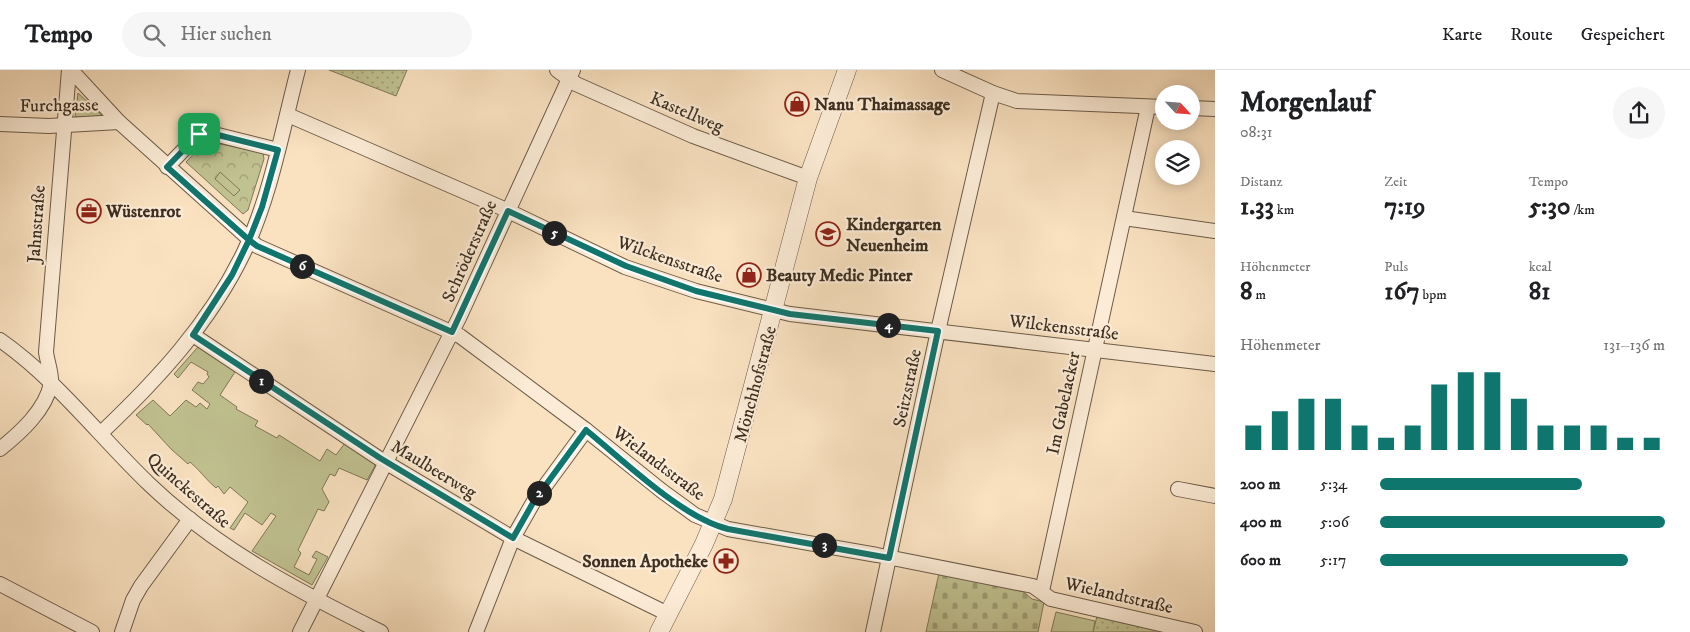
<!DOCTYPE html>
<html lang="de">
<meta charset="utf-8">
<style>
:root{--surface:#fff;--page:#f6f6f6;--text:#202124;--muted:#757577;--line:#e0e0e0;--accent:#0f766e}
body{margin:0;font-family:"IM FELL DW Pica",serif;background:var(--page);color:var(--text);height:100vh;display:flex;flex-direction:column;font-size:19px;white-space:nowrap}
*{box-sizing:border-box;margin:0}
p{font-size:16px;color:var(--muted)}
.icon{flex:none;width:28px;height:28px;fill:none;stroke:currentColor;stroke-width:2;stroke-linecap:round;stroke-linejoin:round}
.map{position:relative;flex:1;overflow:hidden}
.side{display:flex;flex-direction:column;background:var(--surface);width:475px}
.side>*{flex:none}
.needle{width:32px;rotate:116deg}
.buttons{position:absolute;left:1155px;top:15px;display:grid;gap:10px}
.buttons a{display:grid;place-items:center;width:45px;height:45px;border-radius:50%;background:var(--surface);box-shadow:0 2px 12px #0003;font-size:25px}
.pin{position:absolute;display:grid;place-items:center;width:42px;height:42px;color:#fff;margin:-21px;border-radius:10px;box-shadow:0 2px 8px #0006}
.km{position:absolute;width:25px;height:25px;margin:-12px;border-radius:50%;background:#222;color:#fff;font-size:14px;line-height:25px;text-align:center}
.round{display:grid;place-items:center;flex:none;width:52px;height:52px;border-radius:26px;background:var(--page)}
.headline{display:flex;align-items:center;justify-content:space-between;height:85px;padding:0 25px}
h1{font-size:28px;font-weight:700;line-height:38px}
.stats{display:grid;grid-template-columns:repeat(3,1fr);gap:8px;height:85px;padding:5px 25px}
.stats div{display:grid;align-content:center}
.stats b{font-size:25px;font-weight:700}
.stats small{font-size:14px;font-weight:400}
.stats p{font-size:14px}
.chart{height:140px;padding:10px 25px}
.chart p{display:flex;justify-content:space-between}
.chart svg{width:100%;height:90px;margin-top:5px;stroke:var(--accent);stroke-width:6}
ul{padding:0 25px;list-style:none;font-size:16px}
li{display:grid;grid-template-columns:80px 60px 1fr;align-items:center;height:38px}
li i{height:12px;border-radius:6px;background:var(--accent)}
header{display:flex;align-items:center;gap:30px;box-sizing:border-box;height:70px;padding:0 25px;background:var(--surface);border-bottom:1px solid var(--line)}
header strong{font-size:24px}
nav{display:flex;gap:28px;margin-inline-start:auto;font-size:18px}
.search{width:350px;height:45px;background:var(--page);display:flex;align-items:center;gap:12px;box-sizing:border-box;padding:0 18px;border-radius:28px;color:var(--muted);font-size:19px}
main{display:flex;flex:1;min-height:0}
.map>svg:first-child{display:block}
.grass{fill:url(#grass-dots);stroke:#7f7859}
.forest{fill:url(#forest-crowns);stroke:#7f7859}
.cemetery{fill:url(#cemetery-stones);stroke:#7f7859}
.garden{fill:#c1c291;stroke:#7f7859}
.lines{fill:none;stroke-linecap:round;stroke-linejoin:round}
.minor-casing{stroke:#6c5c49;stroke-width:16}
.tertiary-casing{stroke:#6c5c49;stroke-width:19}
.minor{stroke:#fcecd7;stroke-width:14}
.tertiary{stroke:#fcecd7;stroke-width:18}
.route-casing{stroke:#fff;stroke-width:10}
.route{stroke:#0f766e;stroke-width:6}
.labels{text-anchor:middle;stroke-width:4.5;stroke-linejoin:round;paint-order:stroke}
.poi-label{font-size:18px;font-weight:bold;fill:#3d2f21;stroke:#fcecd7;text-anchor:start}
.street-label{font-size:18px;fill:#3d2f21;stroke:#fcecd7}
</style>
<header>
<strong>Tempo</strong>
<div class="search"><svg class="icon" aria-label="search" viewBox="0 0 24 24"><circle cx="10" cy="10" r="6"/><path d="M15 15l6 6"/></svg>Hier suchen</div>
<nav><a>Karte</a><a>Route</a><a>Gespeichert</a></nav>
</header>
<main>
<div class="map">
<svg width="1215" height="562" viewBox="0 0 1215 562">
<defs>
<pattern id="grass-dots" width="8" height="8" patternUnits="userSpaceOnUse" patternTransform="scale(1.25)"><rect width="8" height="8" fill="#c1c291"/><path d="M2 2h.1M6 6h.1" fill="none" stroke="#9e9e76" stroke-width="1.8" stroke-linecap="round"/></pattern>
<pattern id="forest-crowns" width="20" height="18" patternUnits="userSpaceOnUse" patternTransform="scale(1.25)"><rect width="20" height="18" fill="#c1c291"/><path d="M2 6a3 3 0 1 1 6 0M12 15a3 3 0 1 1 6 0" fill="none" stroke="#9e9e76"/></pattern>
<pattern id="cemetery-stones" width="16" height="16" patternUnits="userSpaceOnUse" patternTransform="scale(1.25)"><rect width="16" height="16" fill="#c1c291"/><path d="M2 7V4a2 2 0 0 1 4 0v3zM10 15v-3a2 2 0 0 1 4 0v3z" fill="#9e9e76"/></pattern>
</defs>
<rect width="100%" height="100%" fill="#fae2c1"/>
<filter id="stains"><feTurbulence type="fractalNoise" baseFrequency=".004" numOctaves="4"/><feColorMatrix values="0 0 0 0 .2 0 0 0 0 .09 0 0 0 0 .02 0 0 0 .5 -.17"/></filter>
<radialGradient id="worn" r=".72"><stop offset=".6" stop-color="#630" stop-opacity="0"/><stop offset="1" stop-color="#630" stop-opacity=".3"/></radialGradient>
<g class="grass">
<polygon points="329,0 407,0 396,26"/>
<polygon points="1097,546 1170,562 1093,562"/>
</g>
<polygon class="forest" points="206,71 263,83 264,89 248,140 243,144 186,92"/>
<polygon class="cemetery" points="939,503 1024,522 1032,529 1044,532 1038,562 926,562"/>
<g class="garden">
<polygon points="78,23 105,48 75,47"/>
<polygon points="220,102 240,120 234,126 215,109"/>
<path d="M198,277l37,25 -15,23 17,12 -1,2 22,12 -3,5 22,12 2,-3 41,26 7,-12 9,6 9,-12 29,20 1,3 -8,14 -28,-12 -4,8 -5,-2 -8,15 7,13 -5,9 -6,-2 -20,41 3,3 -7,14 15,8 8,-16 -5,-2 4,-6 12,6 -16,28 -60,-34 24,-35 -5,-3 -9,12 -17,-12 -11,17 -4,-2 18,-26 -18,-15 -6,7 -6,-8 -2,2c-10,-8 -16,-18 -26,-26l-2,2 -17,-15 -23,-25 -1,1 -11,-10 17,-15 17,16 16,-16 10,7 4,-4 7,6 3,-5 -18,-14 6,-8 5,2 6,-7 -2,-3 1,-2 -17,-10 -13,16 -4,-4z"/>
<polygon points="1056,542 1095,551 1093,562 1051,562"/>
</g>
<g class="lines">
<g class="minor-casing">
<g id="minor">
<polyline points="71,0 119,52 257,176 460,266 586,360 662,421 695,445 728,459 877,485 1033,516 1051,529 1195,562"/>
<polyline points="557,0 576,14 693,66 808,108"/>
<polyline points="942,0 993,23 1017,31 1164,37"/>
<polyline points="1191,38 1215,39"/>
<polyline points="288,45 502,138 625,197 696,221 790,244 1215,294"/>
<polyline points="0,54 49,56 119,52"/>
<polyline points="167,97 199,64 210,63 278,80"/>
<polyline points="1124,148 1215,161"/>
<polyline points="193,265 380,389 513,468 668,544"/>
<path d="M0,270c57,40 99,96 149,144 68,65 149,107 232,148"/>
<path d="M101,363c56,-53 109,-110 143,-181 27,-57 38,-121 54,-182"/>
<path d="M0,379c20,-16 46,-39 51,-66 1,-9 -4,-22 -5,-31l23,-282"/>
<polyline points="1178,419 1215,426"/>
<polyline points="0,514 92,562"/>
<polyline points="1042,521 1148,37"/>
<polyline points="122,562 133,530 141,516 190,449"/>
<polyline points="300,562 459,248 573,0"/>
<polyline points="476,562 513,468 534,431 586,360"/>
<polyline points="873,562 938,261 993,23"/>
</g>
</g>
<g class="tertiary-casing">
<polyline id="tertiary" points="659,562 704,474 723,429 808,108 847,0"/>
</g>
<use href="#minor" class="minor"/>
<use href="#tertiary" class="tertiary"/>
</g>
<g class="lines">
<g class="route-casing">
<path id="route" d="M199,64l-32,33 82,73 -17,35 -39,60 187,123 133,80 21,-37 52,-71c37,30 96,88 142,99l161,29 49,-227 -148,-17 -94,-23 -70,-25 -118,-55 -56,121 -195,-86 -8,-6 13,-33 16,-57 -68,-17 -11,1"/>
</g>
<use href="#route" class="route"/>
</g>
<defs>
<g id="shop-ring" transform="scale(1.25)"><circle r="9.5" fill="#fcecd7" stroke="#8f2418" stroke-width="1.5"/><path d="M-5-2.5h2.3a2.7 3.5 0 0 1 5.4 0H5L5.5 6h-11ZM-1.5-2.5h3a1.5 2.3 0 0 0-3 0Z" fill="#8f2418"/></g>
<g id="office-ring" transform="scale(1.25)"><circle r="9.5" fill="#fcecd7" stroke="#8f2418" stroke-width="1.5"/><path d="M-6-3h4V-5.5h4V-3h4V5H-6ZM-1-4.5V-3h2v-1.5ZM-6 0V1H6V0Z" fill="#8f2418"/></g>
<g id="school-ring" transform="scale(1.25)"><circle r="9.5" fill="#fcecd7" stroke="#8f2418" stroke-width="1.5"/><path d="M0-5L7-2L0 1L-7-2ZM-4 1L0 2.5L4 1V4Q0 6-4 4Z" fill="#8f2418"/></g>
<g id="pharmacy-ring" transform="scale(1.25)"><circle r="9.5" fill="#fcecd7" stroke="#8f2418" stroke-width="1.5"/><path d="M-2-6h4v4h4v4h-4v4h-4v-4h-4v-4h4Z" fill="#8f2418"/></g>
</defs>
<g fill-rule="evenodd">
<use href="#shop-ring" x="797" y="34"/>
<use href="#office-ring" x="89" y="141"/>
<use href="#school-ring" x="828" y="164"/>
<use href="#shop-ring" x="749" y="205"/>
<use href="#pharmacy-ring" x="726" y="491"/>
</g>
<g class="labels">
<g class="poi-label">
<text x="814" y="40">Nanu Thaimassage</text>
<text x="106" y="147">Wüstenrot</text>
<text x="846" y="160">Kindergarten<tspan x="846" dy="21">Neuenheim</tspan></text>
<text x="766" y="211">Beauty Medic Pinter</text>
<text x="708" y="497" text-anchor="end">Sonnen Apotheke</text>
</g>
<g class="street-label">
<text transform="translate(59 35) rotate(-1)" y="6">Furchgasse</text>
<text transform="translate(687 42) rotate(23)" y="6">Kastellweg</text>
<text transform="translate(36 154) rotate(-86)" y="6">Jahnstraße</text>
<text transform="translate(469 181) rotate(-66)" y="6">Schröderstraße</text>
<text transform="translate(670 189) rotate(19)" y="6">Wilckensstraße</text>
<text transform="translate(1064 257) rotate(7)" y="6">Wilckensstraße</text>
<text transform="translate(755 314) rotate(-75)" y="6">Mönchhofstraße</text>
<text transform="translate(907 318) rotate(-78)" y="6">Seitzstraße</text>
<text transform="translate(1063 333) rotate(-78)" y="6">Im Gabelacker</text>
<text transform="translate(659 393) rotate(37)" y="6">Wielandtstraße</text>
<text transform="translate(434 399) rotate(31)" y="6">Maulbeerweg</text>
<text transform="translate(189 420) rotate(41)" y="6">Quinckestraße</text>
<text transform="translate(1119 525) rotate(13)" y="6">Wielandtstraße</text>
</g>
</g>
<rect width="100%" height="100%" filter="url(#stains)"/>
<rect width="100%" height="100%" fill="url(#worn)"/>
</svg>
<div class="buttons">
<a><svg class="needle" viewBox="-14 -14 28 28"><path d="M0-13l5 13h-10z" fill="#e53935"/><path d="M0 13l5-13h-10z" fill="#757577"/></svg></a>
<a><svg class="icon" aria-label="layers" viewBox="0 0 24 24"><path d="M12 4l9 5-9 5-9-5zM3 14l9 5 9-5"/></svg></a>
</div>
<div class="pin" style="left:199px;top:64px;background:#1e9e55"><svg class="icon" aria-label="arrive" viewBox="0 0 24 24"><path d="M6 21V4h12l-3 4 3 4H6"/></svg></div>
<b class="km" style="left:261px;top:311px">1</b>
<b class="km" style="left:539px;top:423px">2</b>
<b class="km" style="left:824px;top:475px">3</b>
<b class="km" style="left:888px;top:255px">4</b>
<b class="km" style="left:554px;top:163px">5</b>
<b class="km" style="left:302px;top:196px">6</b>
</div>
<section class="side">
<div class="headline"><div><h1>Morgenlauf</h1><p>08:31</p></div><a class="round"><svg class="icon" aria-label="share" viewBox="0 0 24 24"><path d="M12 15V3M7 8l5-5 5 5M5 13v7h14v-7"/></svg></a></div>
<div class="stats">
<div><p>Distanz</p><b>1.33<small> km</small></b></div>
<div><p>Zeit</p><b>7:19</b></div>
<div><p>Tempo</p><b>5:30<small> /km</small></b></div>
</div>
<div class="stats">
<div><p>Höhenmeter</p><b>8<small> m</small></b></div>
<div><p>Puls</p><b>167<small> bpm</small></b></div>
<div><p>kcal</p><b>81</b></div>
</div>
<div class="chart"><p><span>Höhenmeter</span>131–136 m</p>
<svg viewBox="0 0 160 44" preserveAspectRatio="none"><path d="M5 44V32M15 44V25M25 44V19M35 44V19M45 44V32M55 44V38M65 44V32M75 44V12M85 44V6M95 44V6M105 44V19M115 44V32M125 44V32M135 44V32M145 44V38M155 44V38"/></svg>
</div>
<ul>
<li><b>200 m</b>5:34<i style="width:71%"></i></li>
<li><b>400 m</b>5:06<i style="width:100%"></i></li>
<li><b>600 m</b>5:17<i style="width:87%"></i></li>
</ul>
</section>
</main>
